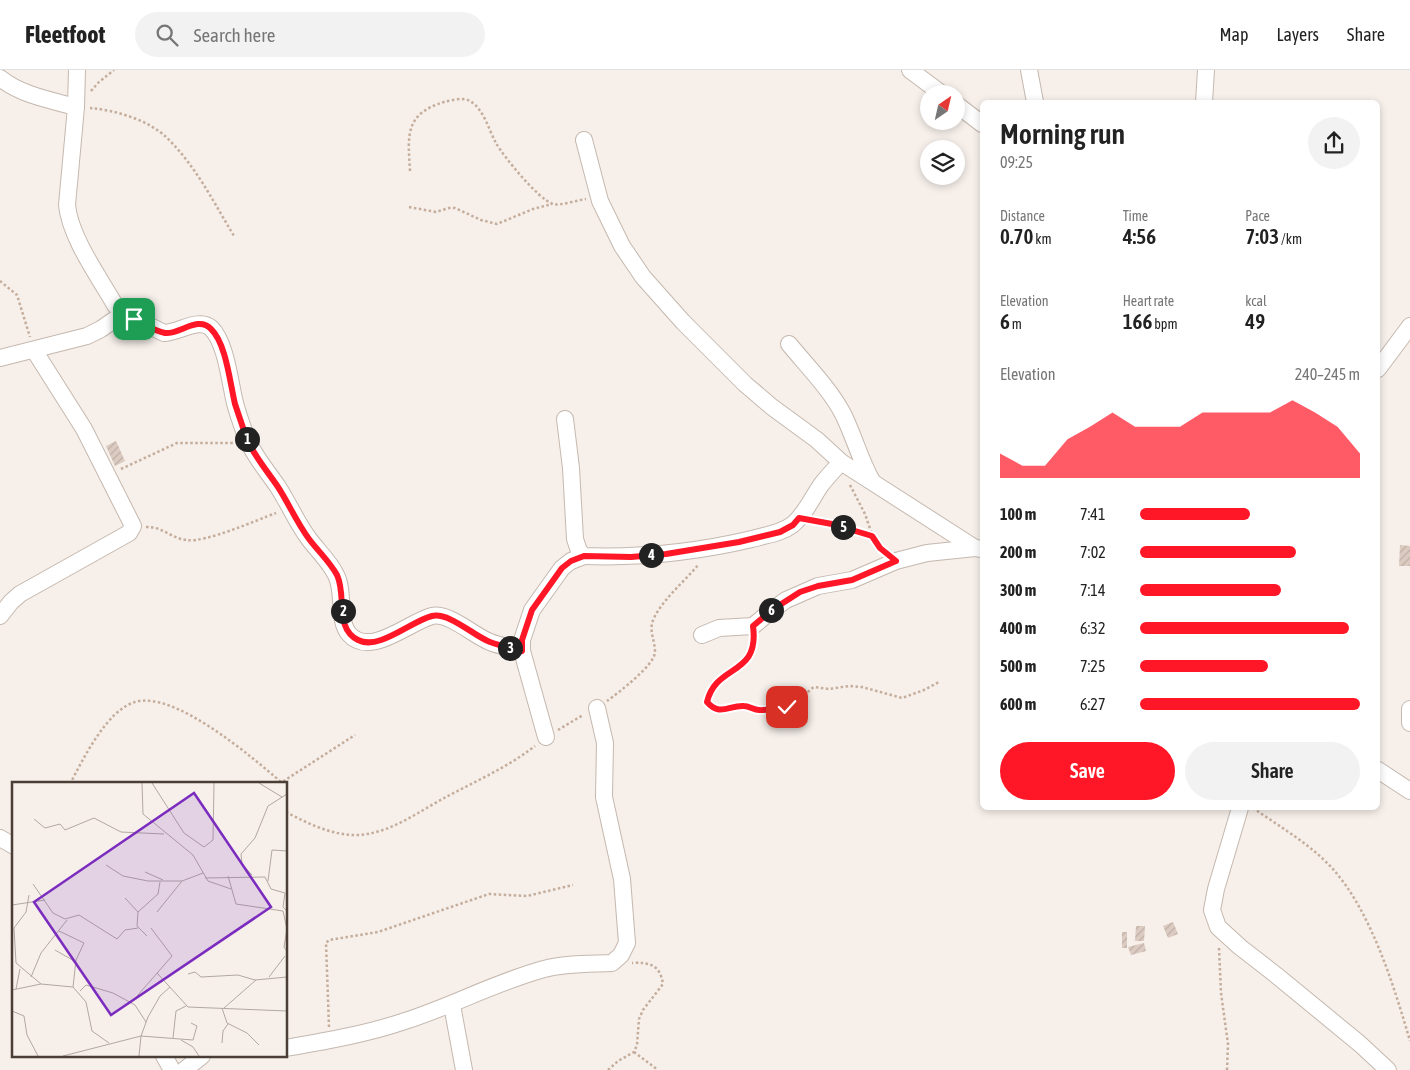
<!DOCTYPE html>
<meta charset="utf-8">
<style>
:root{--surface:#fff;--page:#f2f2f2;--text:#222;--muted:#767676;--line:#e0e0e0;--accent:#ff1728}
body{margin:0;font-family:"Asap Condensed",sans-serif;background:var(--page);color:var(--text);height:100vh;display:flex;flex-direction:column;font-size:19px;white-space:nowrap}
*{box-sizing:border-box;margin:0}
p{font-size:16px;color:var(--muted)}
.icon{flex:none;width:28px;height:28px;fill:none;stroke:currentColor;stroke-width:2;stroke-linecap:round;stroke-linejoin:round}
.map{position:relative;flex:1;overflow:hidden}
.sheet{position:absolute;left:980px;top:30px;width:400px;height:710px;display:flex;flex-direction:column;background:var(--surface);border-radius:8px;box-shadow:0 2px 8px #0003}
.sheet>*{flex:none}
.needle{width:32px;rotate:34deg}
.tools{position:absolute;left:920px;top:15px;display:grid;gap:10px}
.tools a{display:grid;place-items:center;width:45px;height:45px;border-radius:50%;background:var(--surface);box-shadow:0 2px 8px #0003;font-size:25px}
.pin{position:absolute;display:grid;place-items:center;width:42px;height:42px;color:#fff;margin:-21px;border-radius:10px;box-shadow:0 2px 8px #0006}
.km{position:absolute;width:25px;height:25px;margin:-12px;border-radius:50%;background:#222;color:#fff;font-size:14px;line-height:25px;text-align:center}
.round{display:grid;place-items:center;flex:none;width:52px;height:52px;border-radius:26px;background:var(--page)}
.summary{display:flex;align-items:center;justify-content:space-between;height:85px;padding:0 20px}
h1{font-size:28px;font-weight:600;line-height:38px}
.metrics{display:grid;grid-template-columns:repeat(3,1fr);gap:8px;height:85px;padding:5px 20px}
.metrics div{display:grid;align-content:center}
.metrics b{font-size:21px;font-weight:600}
.metrics small{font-size:14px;font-weight:400}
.metrics p{font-size:14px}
.chart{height:140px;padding:10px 20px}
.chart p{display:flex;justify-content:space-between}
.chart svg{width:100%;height:90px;margin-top:5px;fill:var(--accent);opacity:.7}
.action{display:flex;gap:10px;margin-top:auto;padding:10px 20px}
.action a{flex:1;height:58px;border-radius:30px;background:var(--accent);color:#fff;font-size:20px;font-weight:600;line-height:58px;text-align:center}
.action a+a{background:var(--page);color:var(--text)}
ul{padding:0 20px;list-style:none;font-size:16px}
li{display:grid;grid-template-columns:80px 60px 1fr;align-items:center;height:38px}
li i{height:12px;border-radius:6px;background:var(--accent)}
header{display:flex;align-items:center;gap:30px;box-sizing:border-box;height:70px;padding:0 25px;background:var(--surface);border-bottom:1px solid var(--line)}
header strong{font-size:24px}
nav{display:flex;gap:28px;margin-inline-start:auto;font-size:18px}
.search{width:350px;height:45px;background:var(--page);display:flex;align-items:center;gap:12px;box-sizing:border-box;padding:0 18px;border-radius:28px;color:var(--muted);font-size:19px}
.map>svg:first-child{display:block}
.building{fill:url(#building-hatch)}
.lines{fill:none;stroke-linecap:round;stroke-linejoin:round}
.minor-casing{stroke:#c5b8ae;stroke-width:18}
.path{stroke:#c5ad9b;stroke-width:2.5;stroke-dasharray:2.5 2.5;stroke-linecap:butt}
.minor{stroke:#fff;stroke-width:16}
.route-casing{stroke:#fff;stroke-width:10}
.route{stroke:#ff1728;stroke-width:6}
.inset-road{fill:none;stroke:#b2a8a2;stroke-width:1}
.view{fill:#7b2cbf;fill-opacity:0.15;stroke:#7b2cbf;stroke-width:2.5}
.inset-edge{fill:none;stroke:#4b3e37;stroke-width:2.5}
</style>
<header>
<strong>Fleetfoot</strong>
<div class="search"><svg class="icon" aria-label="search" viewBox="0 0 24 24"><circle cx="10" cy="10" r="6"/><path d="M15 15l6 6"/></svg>Search here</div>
<nav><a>Map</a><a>Layers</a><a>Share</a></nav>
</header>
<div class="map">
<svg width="1410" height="1000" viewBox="0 0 1410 1000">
<defs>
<pattern id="building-hatch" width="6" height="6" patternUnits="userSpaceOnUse" patternTransform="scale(1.25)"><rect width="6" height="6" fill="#dccbc1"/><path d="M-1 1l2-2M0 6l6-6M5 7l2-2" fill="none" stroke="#beafa6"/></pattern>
</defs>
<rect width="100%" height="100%" fill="#f6efea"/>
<g class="building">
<polygon points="116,371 125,391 115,396 106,376"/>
<polygon points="1400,475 1410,476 1410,496 1399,496"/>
<polygon points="1173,852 1178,864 1168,868 1163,856"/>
<polygon points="1136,856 1145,856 1144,871 1135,871"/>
<rect x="1122" y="862" width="5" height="16"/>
<polygon points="1144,873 1146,881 1131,885 1128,877"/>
</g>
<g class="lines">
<g class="minor-casing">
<g id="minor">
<path d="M77,0l-1,37 -9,98c3,32 32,72 48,100l9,8 40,20c14,0 35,-16 47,-5 15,14 19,55 24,75 3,12 8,25 12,36 7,17 21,33 31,48 11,17 19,36 31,52 9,12 21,23 27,36 9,17 1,45 13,59 21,24 60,-12 83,-18 17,-4 42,20 58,26 10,4 22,6 32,9"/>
<polyline points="910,0 942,24"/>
<polyline points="1029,0 1035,32"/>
<path d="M0,8c21,17 50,22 76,29"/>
<polyline points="1204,32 1206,0"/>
<polyline points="956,34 982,54"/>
<polyline points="584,70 600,131 622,176 643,207 683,252 745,314 772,337 817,370 841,392 975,478 982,479"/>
<path d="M789,274c18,22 41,45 54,70 11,22 17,46 29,67"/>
<polyline points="0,288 87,266 101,259 124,243"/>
<polyline points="1378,299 1410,256"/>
<path d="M565,349l6,49 4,71 4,12 5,5c56,2 113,-4 168,-17 13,-4 28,-5 40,-14 12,-9 20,-27 29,-40 6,-8 13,-15 20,-23"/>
<polyline points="0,546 11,532 20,524 129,463 133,456 84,359 34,280"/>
<polyline points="702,565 719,558 753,556 772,540 786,530 818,516 852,510 896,491 927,483 975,478"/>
<polyline points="1410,639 1410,653"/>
<polyline points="546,667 522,581 522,570 532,540 562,498 571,491 584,486"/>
<polyline points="1378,700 1410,721"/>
<polyline points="1240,738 1216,819 1212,840 1218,857 1240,877 1276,905 1360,974 1388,1000"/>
<polyline points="0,768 14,776"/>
<polyline points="452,935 464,1000"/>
<path d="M286,978c40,-7 81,-14 119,-27 47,-15 91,-39 139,-52 22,-6 46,-5 68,-6l9,-8 6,-12 -5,-64 -18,-82 1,-54 -8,-35"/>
<polyline points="164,986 172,1000"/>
<polyline points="184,1000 202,986"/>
</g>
</g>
<g class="path">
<polyline points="91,21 99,12 114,0"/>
<path d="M90,38c25,2 59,12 77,30 29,28 47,65 67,98"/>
<path d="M410,101c-2,-35 -6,-57 34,-69 8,-2 19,-5 26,-1 14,8 19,30 26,42 8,14 42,56 57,61 7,2 25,-4 33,-5"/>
<polyline points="409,137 436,142 449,138 455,138 481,150 497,154 533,139 552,134"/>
<polyline points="0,211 17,225 30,267"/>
<polyline points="121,399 177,373 234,373"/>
<polyline points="850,415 865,444 875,473 883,481"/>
<polyline points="815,450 872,466"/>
<path d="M146,457c16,-1 26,12 41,13 18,3 70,-20 89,-27"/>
<path d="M754,570c-2,34 -40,29 -47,62 13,14 22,4 36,4 6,0 10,3 15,4 3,0 33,-4 35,-5 9,-4 13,-13 21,-18l15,2 20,-3 13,1 40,11 22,-8 15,-8"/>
<path d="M607,631c11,-8 48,-36 48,-49 0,-12 -7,-22 -1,-34 10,-20 30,-36 44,-53"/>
<polyline points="558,660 583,645"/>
<path d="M70,714c13,-25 37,-74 65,-82 39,-12 117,55 146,80"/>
<polyline points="279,714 355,665"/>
<path d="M1253,738c26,18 58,37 79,60 39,43 62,118 78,173"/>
<path d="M286,742c21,11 45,23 69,23 33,0 63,-23 91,-38 30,-16 62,-30 89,-51"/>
<polyline points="1219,878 1221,923 1228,974 1227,1000"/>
<polyline points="329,957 326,873 329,870 378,862 489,824 527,826 573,815"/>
<polyline points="634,982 658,1000"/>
<path d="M608,1000l10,-9 16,-9 3,-7 2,-26 4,-9 20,-26c-3,-19 -13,-22 -31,-21"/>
</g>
<use href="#minor" class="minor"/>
</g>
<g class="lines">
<g class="route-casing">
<path id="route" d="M134,249c9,4 20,12 31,14 14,2 33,-18 46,-4 15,14 19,54 24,75 4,12 8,24 12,35 7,17 21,33 31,48 11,17 19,36 31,52 9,12 21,23 28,36 10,21 -3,53 21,65 21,11 53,-19 74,-24 17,-4 42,20 58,26 10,4 22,6 32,9v-11l10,-30 30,-42 9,-7 13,-5 47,1 35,-3 73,-12 41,-10 13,-7 6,-7 33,6 40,12 8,12 16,13 -44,19 -34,6 -18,6 -28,18 -19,16c7,51 -37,37 -46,76 13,15 22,3 37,4 5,0 10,4 15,4 9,1 19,-3 28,-3"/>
</g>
<use href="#route" class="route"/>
</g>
<g transform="translate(12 712)">
<rect width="275" height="275" fill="#f6efea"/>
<path class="inset-road" d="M130,1l1,31 50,41 15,26 23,8M140,1l32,50 20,14 9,-7 1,-57M247,1l23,14M22,37l11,9 15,-4 5,6 29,-12 27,14 43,2M94,83l17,11 25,5h34l21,-8M133,90l18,8M240,93l-10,-11 -1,-10 14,-16 13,-32 19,-12M216,94l8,28 47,7 4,18M193,96l60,-1 6,12 14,4 -2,14 4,4M256,99l4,-31 15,1M21,102l20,29 12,6 14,-4 38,24 8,-9 13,-2M17,113l-3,17 -12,16 2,35 25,21M113,116l13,14 20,-18 2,-12M0,123l33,-5M126,130l-1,14 10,10M145,130l25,-31M275,147l-3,18 3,4M47,149l25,12 -8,17 -3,27M43,168l21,12M145,191l31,34 99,4M176,192l7,-2 6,5 37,-2 17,5 32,-3M19,195l10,-24 26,-33M257,195l16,-21M4,207l4,-20M0,208l29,-6 32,3 13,15 6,29 17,12M68,209l6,-6 27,8 22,12 11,17M119,221l41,-47 -21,-28M210,226l5,15 20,10 12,12M212,226l32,-28M0,229l12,5 3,19 11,21M161,256l3,-27 10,-5M169,258l12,7 6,9M210,261l1,-12 5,-7M51,274l78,-20 52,4 4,-14 -6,-3M127,274l2,-20 7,-19 12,-21 10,-9"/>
<path class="view" d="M182,11l77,114 -160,108 -77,-113z"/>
<rect width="275" height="275" class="inset-edge"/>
</g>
</svg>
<div class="tools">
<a><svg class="needle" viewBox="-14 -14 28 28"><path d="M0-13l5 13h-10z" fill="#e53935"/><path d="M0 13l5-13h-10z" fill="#767676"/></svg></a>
<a><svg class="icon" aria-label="layers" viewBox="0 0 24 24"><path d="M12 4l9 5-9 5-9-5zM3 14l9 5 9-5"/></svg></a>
</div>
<div class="pin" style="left:134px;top:249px;background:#1e9e55"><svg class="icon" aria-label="arrive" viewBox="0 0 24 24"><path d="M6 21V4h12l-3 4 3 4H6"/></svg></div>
<div class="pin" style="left:787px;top:637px;background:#d93025"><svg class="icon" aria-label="check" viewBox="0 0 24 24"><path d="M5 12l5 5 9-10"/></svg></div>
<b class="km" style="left:247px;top:369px">1</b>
<b class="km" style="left:343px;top:541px">2</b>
<b class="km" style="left:510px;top:578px">3</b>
<b class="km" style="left:651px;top:485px">4</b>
<b class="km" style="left:843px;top:457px">5</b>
<b class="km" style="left:771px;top:540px">6</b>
<section class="sheet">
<div class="summary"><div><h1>Morning run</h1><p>09:25</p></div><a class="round"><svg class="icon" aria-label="share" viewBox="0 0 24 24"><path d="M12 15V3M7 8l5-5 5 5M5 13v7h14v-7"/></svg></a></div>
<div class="metrics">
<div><p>Distance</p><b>0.70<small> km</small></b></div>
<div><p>Time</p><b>4:56</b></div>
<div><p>Pace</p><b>7:03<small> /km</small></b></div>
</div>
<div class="metrics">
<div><p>Elevation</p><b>6<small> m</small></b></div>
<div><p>Heart rate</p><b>166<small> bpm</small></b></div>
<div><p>kcal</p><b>49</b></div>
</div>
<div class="chart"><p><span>Elevation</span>240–245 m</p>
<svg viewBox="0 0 160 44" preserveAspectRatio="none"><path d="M0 44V32L10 38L20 38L30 25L40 19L50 12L60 19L70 19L80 19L90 12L100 12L110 12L120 12L130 6L140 12L150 19L160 32V44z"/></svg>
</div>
<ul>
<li><b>100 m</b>7:41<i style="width:50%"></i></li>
<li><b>200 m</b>7:02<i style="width:71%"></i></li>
<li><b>300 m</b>7:14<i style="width:64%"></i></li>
<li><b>400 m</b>6:32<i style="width:95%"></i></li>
<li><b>500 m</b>7:25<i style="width:58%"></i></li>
<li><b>600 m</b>6:27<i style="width:100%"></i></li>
</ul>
<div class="action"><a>Save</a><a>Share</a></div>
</section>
</div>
